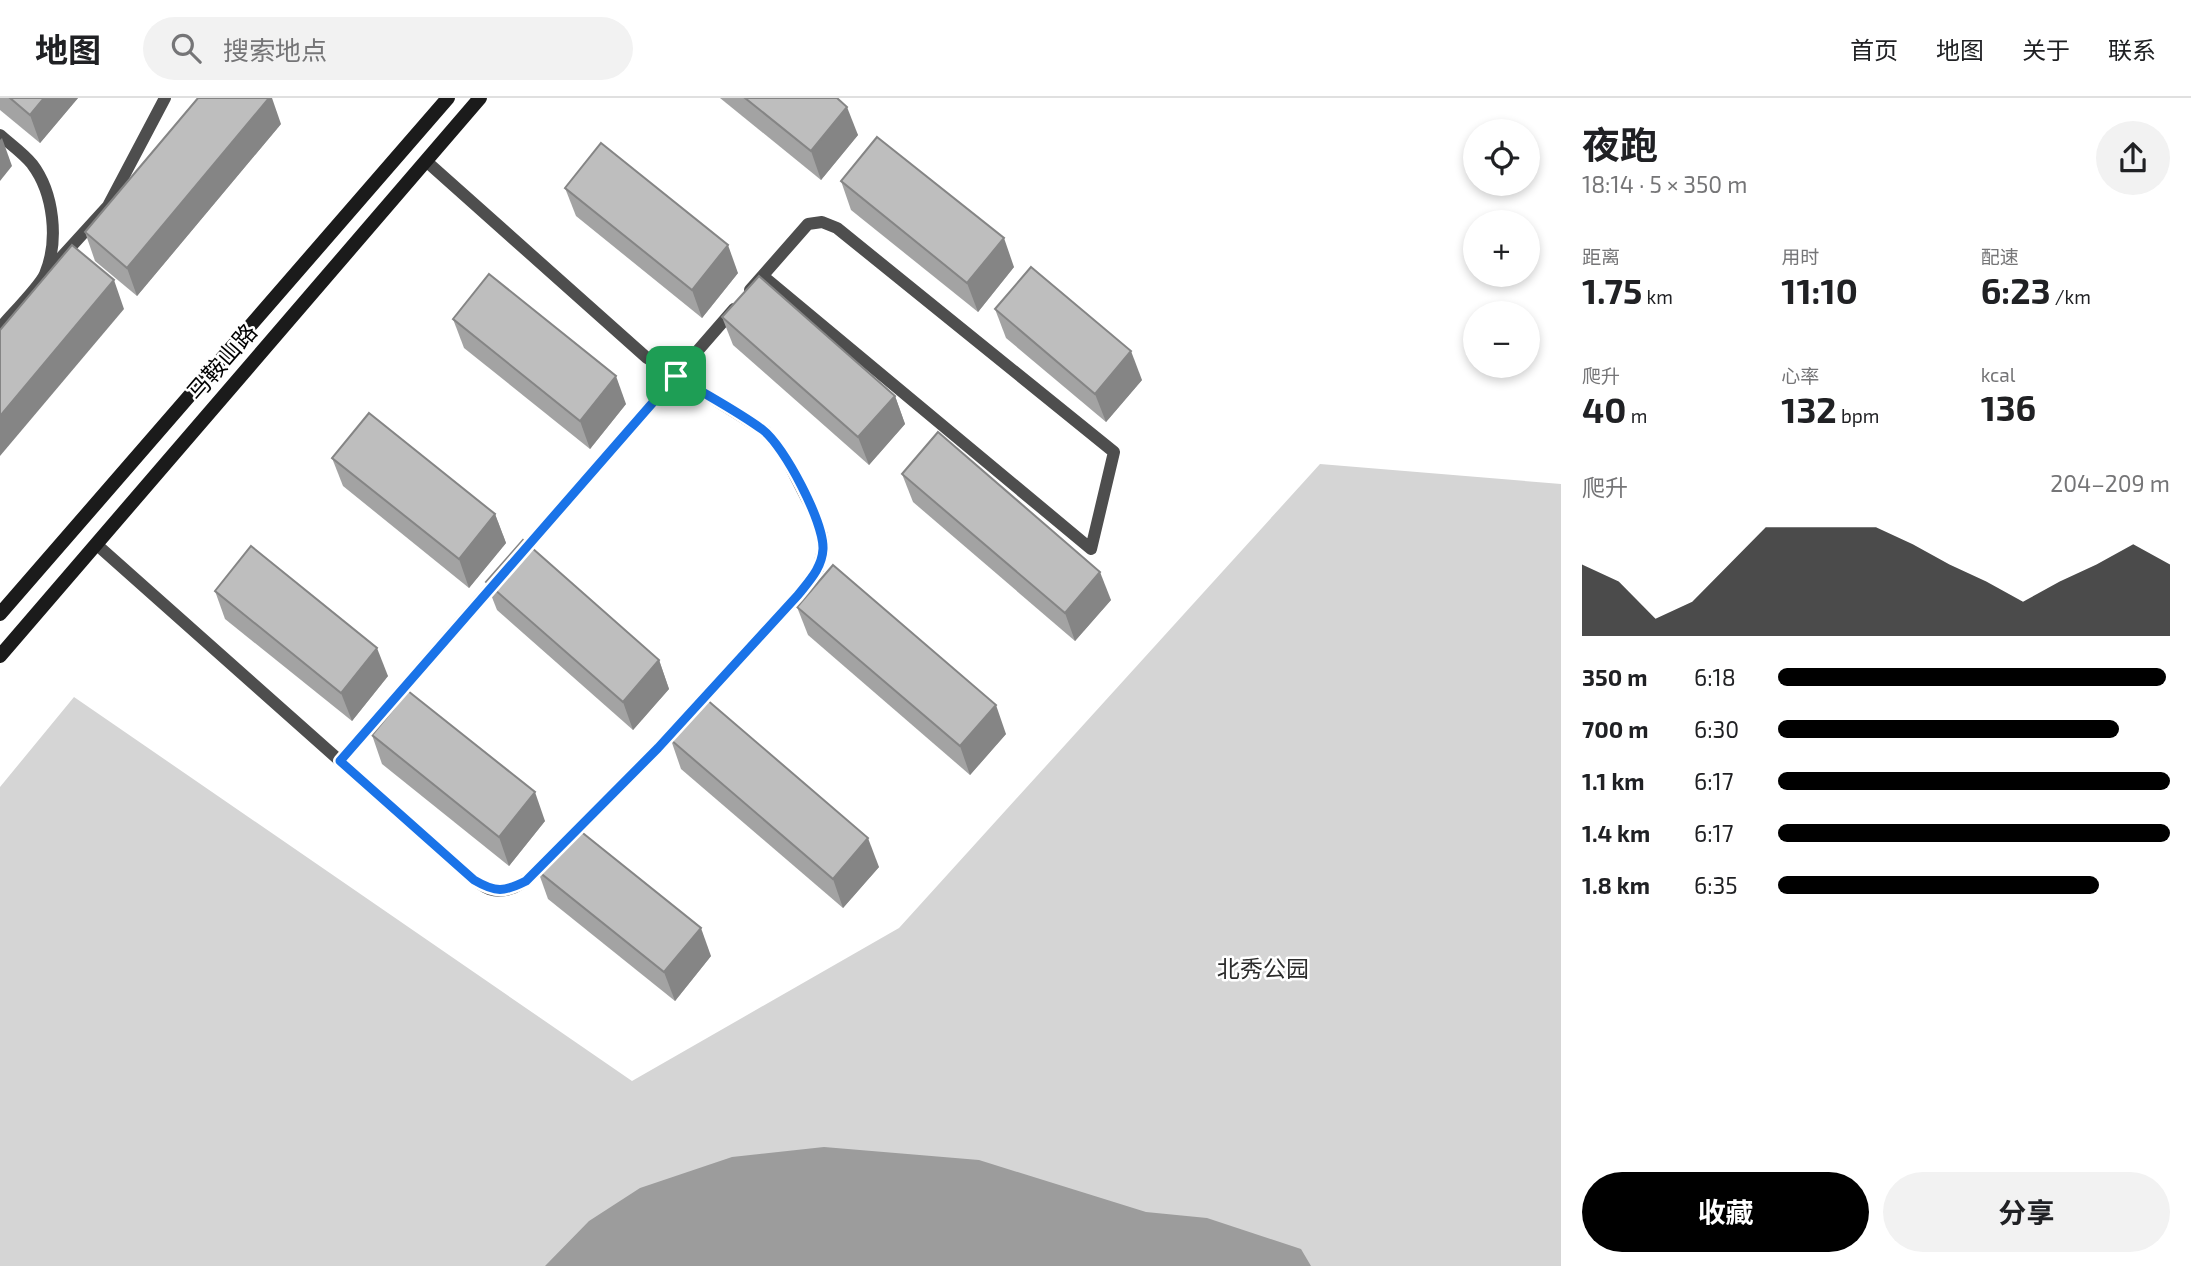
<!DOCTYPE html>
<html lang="zh">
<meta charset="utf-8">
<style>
:root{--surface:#fff;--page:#f2f2f2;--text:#202124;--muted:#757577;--line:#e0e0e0;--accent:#000}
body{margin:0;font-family:"Exo 2","Noto Sans SC",sans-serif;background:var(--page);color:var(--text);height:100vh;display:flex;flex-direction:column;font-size:26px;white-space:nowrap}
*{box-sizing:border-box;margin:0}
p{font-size:23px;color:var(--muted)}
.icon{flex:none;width:38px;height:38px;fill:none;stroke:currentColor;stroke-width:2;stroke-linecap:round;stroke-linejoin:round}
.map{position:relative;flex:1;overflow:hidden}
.panel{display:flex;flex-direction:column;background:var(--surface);width:630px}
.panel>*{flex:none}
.buttons{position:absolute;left:1463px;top:21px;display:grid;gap:14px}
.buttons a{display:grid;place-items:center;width:77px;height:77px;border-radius:50%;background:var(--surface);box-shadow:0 4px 10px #0003;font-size:35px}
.pin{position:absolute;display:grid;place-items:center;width:60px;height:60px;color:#fff;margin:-30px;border-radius:14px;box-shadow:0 4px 10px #0006}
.round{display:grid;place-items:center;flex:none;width:74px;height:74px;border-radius:37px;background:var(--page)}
.headline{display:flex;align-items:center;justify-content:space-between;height:119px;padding:0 21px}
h1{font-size:38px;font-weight:700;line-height:52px}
.stats{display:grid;grid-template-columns:repeat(3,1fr);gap:10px;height:119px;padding:7px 21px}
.stats div{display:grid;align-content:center}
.stats b{font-size:35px;font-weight:700}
.stats small{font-size:19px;font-weight:400}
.stats p{font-size:19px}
.chart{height:196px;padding:14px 21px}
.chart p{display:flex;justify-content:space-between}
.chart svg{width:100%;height:126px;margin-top:7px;fill:var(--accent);opacity:.7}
.cta{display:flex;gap:14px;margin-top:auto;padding:14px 21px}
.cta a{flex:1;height:80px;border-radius:42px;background:var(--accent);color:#fff;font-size:28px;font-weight:700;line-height:80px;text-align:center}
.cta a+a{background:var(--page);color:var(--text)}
ul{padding:0 21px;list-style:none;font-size:23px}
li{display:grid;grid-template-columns:112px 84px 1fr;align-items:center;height:52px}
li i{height:18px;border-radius:9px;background:var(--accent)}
header{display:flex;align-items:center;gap:42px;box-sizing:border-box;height:98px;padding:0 35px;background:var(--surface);border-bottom:2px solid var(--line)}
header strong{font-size:33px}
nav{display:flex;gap:38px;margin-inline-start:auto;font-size:24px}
.search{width:490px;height:63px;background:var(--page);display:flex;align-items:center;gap:18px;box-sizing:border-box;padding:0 24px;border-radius:38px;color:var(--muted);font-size:26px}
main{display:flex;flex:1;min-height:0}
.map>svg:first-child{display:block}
.green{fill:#d5d5d5}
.water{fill:#9c9c9c}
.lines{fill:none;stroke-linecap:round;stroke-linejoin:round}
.service{stroke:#4e4e4e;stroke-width:12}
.secondary{stroke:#1b1b1b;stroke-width:14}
.wall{fill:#a3a3a3}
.shaded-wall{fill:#858585}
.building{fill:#bebebe;stroke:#858585;stroke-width:2}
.route-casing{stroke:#fff;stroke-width:14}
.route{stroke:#1a73e8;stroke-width:9}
.labels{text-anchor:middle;stroke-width:5;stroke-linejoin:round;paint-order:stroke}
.street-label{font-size:23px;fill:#000;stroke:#fff}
.park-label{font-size:23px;fill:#2c2c2c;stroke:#fff}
</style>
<header>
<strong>地图</strong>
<div class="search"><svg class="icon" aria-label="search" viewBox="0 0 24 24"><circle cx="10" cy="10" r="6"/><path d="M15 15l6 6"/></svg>搜索地点</div>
<nav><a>首页</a><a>地图</a><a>关于</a><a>联系</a></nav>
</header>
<main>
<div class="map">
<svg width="1561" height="1168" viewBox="0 0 1561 1168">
<rect width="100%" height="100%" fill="#fff"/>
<polygon class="green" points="1320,366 1561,386 1561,1168 0,1168 0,689 74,599 632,983 899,830"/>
<polygon class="water" points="824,1049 979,1062 1146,1114 1207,1120 1301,1151 1311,1168 545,1168 589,1123 640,1090 732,1059"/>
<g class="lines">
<g class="service">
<path d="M0,37c10,9 23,18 32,29 22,29 27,77 13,110 -5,12 -35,42 -45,54"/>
<polyline points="426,63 647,260 765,333 785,358 813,413 822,437 823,452 818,471 798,497 658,650 567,742"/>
<polyline points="47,175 108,108 165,0"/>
<polyline points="750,192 808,126 822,124 837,130 1114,354 1091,451 763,178"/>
<path d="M96,446l378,336c5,3 10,7 15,9 27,9 48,-19 65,-36"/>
<polyline points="518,459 734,211"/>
<polyline points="340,663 499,480"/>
</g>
<g class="secondary">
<polyline points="0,516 448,0"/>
<polyline points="0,558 480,0"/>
</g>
</g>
<g class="wall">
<polygon points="0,0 78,0 40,45 0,12"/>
<polygon points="720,0 837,0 858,37 821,82"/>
<polygon points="281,26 137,198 95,163 85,134"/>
<polygon points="841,83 1014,169 978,214 851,112"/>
<polygon points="565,90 738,175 702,220 576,118"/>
<polygon points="995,211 1142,282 1106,324 1006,240"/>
<polygon points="722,219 895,298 905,326 869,367 733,247"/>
<polygon points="453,221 626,306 590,351 464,250"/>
<polygon points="332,360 495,416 506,445 469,490 343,388"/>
<polygon points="902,376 1111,502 1075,543 913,404"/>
<polygon points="486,484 659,562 669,591 633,632 497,512"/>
<polygon points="215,493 388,578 352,623 225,521"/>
<polygon points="797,509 1006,636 970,677 808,537"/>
<polygon points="372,637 545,723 509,768 382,666"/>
<polygon points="671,642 879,769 843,810 681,671"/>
<polygon points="538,773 711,858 675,903 548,801"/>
</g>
<g class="shaded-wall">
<polygon points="44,0 78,0 40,45 30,17"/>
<polygon points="269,0 272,0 281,26 137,198 127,170"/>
<polygon points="847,9 858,37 821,82 811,53"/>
<polygon points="2,40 12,68 0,83 0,42"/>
<polygon points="1004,140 1014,169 978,214 967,185"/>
<polygon points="728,147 738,175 702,220 692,192"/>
<polygon points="114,182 124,211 0,358 0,318"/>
<polygon points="1131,253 1142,282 1106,324 1095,296"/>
<polygon points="616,278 626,306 590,351 580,323"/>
<polygon points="895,298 905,326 869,367 858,339"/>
<polygon points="495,416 506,445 469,490 459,461"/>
<polygon points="1100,474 1111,502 1075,543 1065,515"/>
<polygon points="377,550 388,578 352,623 341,595"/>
<polygon points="659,562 669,591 633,632 623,604"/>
<polygon points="996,607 1006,636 970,677 960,648"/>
<polygon points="535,694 545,723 509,768 499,739"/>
<polygon points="868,740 879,769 843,810 833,781"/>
<polygon points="701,830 711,858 675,903 664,874"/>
</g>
<g class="building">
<polygon points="10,0 44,0 30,17"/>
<polygon points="198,0 269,0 127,170 85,134"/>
<polygon points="745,0 837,0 847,9 811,53"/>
<polygon points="877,39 1004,140 967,185 841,83"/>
<polygon points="601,45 728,147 692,192 565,90"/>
<polygon points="72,147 114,182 0,318 0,232"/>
<polygon points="1031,169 1131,253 1095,296 995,211"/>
<polygon points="489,176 616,278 580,323 453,221"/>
<polygon points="759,178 895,298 858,339 722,219"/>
<polygon points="369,315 495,416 459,461 332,360"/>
<polygon points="938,334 1100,474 1065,515 902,376"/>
<polygon points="523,442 659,562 623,604 486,484"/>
<polygon points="251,448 377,550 341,595 215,493"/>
<polygon points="833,467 996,607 960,648 797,509"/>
<polygon points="408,593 535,694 499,739 372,637"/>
<polygon points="706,601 868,740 833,781 671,642"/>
<polygon points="574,728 701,830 664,874 538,773"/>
</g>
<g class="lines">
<g class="route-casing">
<path id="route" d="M676,278c28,18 60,34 87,54 21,16 61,92 60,119 -1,19 -14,32 -25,46l-140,153 -132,133c-22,11 -30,12 -52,-1l-134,-119z"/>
</g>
<use href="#route" class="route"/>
</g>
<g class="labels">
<g class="street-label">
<text transform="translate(222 264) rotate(-49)" y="8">马鞍山路</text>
</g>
<g class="park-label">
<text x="1263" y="879">北秀公园</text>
</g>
</g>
</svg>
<div class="buttons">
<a><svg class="icon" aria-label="locate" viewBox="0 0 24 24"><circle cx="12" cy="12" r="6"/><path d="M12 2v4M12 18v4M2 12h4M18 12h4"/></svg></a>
<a>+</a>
<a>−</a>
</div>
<div class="pin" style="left:676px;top:278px;background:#1e9e55"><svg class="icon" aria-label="arrive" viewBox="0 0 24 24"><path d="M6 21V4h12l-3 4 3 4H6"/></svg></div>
</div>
<section class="panel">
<div class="headline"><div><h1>夜跑</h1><p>18:14 · 5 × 350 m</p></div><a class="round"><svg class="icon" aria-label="share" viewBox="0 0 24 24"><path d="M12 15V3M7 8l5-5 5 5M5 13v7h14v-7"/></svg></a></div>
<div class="stats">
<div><p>距离</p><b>1.75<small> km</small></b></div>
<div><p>用时</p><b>11:10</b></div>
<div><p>配速</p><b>6:23<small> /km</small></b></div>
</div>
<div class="stats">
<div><p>爬升</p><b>40<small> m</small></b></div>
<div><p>心率</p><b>132<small> bpm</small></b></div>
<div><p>kcal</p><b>136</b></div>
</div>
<div class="chart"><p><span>爬升</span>204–209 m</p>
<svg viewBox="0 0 160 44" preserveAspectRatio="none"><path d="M0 44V19L10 25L20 38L30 32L40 19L50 6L60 6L70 6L80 6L90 12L100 19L110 25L120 32L130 25L140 19L150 12L160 19V44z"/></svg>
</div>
<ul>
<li><b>350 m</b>6:18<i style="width:99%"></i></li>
<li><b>700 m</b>6:30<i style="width:87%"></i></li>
<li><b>1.1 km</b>6:17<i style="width:100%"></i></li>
<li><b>1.4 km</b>6:17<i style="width:100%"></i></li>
<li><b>1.8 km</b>6:35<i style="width:82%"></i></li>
</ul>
<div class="cta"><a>收藏</a><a>分享</a></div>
</section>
</main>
